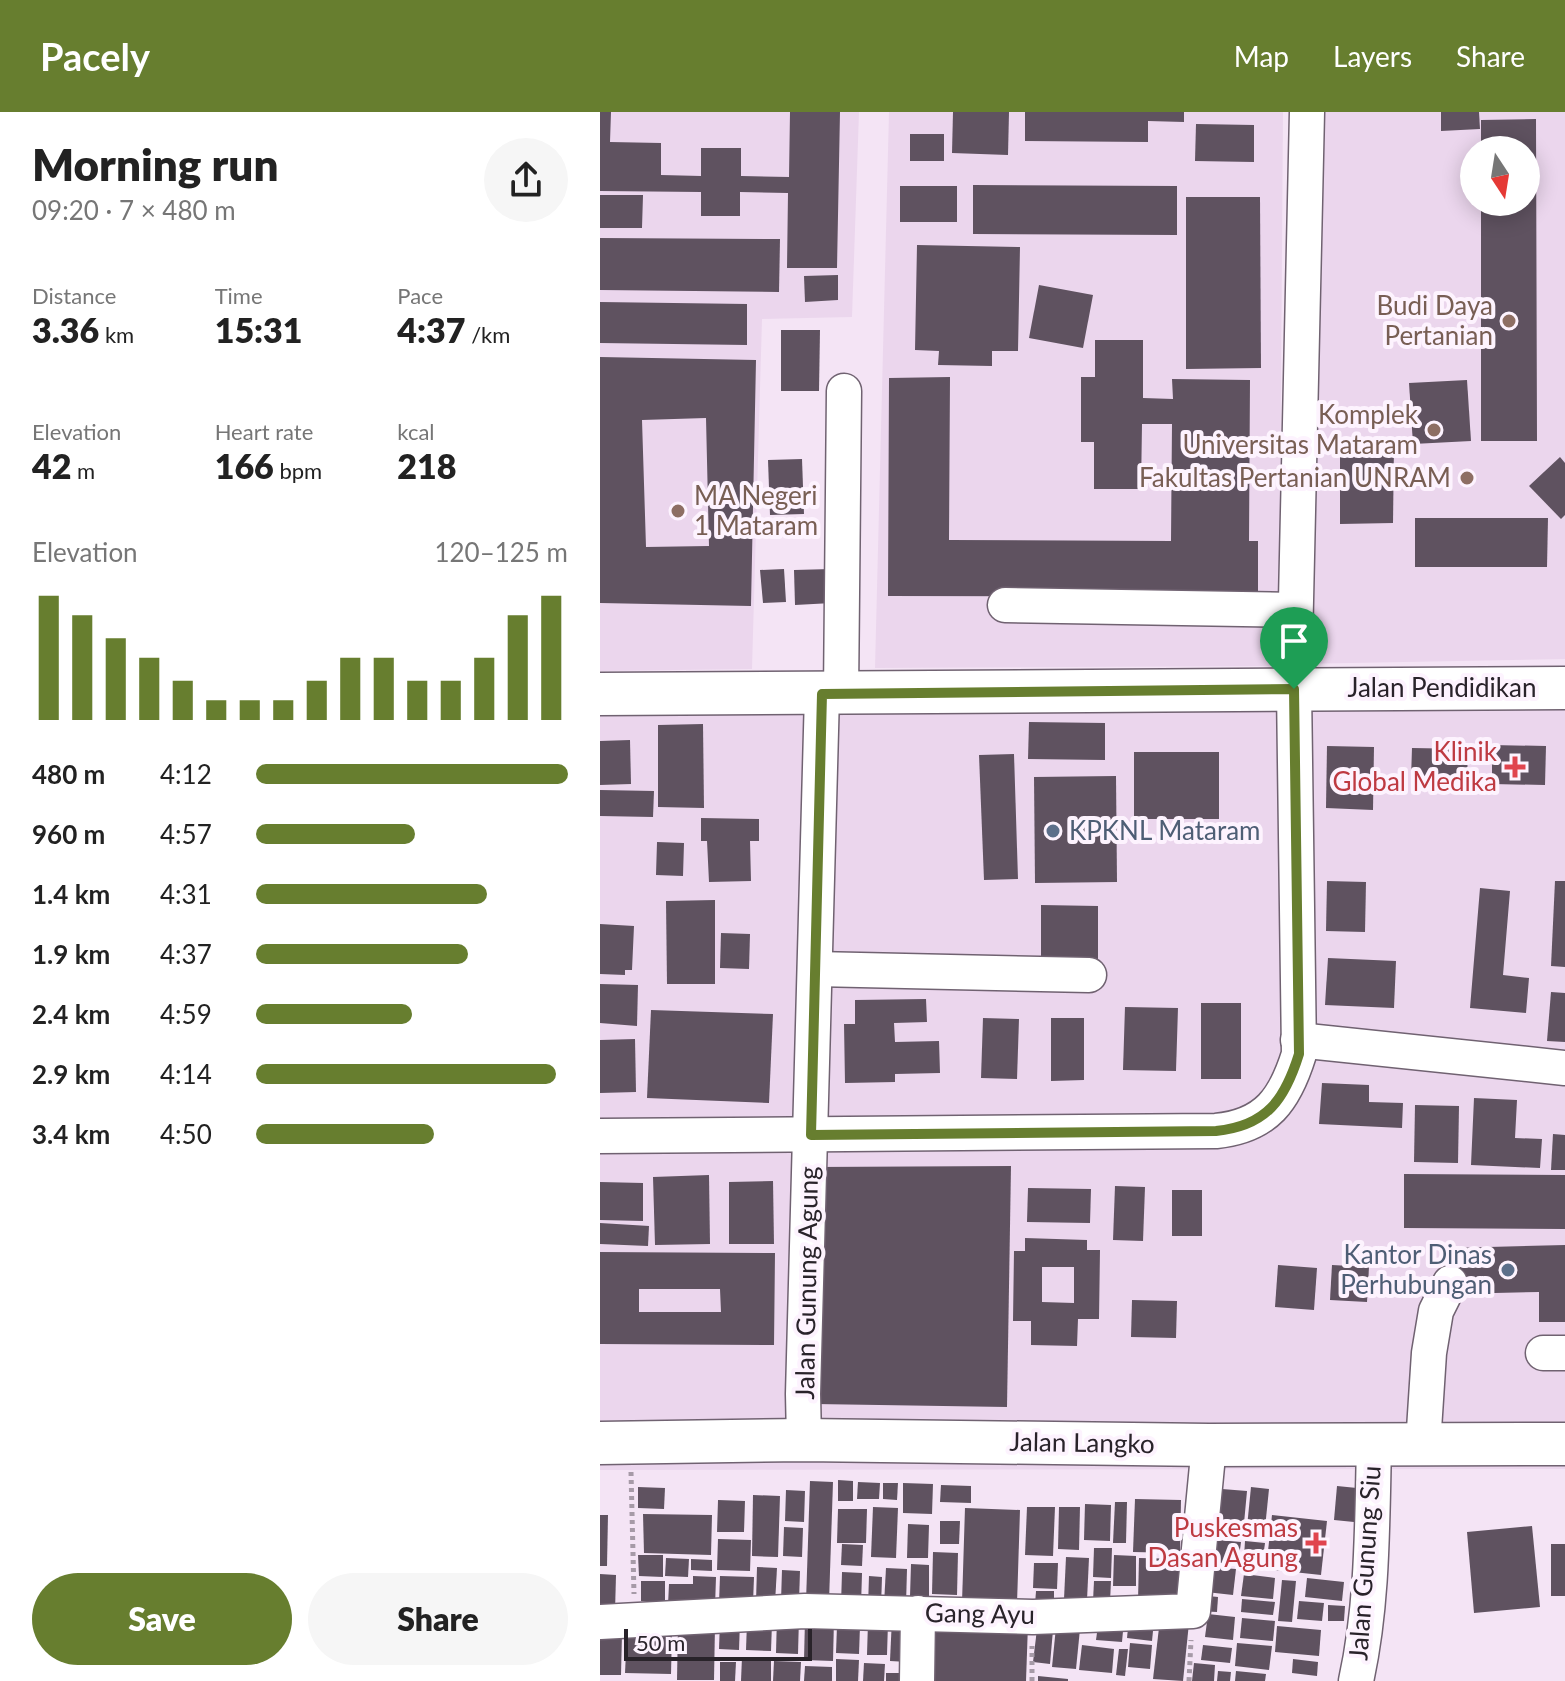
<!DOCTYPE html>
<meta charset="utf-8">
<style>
:root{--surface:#fff;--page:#f6f6f6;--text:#222;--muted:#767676;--accent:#677e2f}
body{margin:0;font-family:Lato,sans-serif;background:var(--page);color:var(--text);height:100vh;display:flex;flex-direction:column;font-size:30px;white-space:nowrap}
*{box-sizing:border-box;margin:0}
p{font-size:26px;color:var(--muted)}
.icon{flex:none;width:44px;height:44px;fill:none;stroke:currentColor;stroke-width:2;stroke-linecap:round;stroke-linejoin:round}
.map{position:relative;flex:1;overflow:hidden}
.panel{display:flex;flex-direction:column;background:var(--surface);width:600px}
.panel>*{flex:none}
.needle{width:52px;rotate:168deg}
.tools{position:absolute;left:860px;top:24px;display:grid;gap:16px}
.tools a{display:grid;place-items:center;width:80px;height:80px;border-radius:50%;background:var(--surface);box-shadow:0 4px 20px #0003;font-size:40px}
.scale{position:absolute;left:24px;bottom:20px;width:188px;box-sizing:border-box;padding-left:8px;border:4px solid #29232a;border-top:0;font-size:22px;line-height:28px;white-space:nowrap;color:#29232a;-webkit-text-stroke:6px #fdf3fe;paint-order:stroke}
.pin{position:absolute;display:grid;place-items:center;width:68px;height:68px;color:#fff;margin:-82px -34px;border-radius:50% 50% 50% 0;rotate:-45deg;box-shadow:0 0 8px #0007}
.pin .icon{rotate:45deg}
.round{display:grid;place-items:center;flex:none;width:84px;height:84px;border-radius:42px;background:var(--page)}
.summary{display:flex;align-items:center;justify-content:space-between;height:136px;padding:0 32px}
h1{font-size:44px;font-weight:800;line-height:60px}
.metrics{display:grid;grid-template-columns:repeat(3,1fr);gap:12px;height:136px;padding:8px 32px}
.metrics div{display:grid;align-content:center}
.metrics b{font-size:34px;font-weight:800}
.metrics small{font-size:22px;font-weight:400}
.metrics p{font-size:22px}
.chart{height:224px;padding:16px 32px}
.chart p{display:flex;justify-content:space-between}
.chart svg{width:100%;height:144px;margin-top:8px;stroke:var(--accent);stroke-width:6}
.primary-button{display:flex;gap:16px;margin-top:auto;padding:16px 32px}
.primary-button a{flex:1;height:92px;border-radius:48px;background:var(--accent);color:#fff;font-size:32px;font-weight:800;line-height:92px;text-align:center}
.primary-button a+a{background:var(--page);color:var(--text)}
ul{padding:0 32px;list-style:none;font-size:26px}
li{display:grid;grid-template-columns:128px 96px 1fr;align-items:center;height:60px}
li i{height:20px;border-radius:10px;background:var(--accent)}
header{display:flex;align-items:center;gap:48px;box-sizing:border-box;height:112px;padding:0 40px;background:var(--accent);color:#fff}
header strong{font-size:38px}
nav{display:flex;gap:44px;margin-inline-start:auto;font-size:28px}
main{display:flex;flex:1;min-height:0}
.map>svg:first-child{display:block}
.built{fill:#ebd6ed;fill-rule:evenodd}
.building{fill:#5f5260;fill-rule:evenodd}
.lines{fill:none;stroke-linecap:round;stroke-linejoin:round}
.minor-casing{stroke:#706271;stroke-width:37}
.major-casing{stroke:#706271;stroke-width:45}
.path{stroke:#a69aa7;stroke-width:5;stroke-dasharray:4 4;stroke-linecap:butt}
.minor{stroke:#fff;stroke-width:34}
.major{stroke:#fff;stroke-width:42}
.route-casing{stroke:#fff;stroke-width:16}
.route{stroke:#677e2f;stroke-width:10}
.education-dot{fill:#8d6e63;stroke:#fdf3fe;stroke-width:3}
.health-dot{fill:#e0444e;stroke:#fdf3fe;stroke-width:3}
.service-dot{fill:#5c6f8a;stroke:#fdf3fe;stroke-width:3}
.labels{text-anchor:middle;stroke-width:8;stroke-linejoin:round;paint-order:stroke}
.education-label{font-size:26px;fill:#785e54;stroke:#fdf3fe;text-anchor:end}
.street-label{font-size:26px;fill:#29232a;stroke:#fdf3fe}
.health-label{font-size:26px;fill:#be3a42;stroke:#fdf3fe;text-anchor:end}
.service-label{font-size:26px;fill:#4e5e75;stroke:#fdf3fe;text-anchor:start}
</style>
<header>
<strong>Pacely</strong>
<nav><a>Map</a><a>Layers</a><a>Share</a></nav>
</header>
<main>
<section class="panel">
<div class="summary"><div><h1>Morning run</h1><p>09:20 · 7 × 480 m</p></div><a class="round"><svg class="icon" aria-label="share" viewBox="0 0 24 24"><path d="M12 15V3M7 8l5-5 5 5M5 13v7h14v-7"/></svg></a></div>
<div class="metrics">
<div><p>Distance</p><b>3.36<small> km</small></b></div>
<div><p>Time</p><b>15:31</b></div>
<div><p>Pace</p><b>4:37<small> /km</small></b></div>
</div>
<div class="metrics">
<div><p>Elevation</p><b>42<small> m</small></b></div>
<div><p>Heart rate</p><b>166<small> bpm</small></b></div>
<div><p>kcal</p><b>218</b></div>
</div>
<div class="chart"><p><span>Elevation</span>120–125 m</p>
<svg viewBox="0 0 160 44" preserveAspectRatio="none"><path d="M5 44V6M15 44V12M25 44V19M35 44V25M45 44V32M55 44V38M65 44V38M75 44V38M85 44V32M95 44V25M105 44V25M115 44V32M125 44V32M135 44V25M145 44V12M155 44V6"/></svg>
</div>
<ul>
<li><b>480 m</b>4:12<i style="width:100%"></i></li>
<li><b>960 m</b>4:57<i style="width:51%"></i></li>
<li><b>1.4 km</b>4:31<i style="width:74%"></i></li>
<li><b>1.9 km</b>4:37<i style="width:68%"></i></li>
<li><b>2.4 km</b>4:59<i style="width:50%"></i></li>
<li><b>2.9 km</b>4:14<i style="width:96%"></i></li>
<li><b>3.4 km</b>4:50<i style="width:57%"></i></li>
</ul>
<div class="primary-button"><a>Save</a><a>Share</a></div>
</section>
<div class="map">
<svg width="965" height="1569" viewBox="0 0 965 1569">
<rect width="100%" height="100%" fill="#f4e4f5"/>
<g class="built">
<polygon points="0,0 259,0 252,205 162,207 152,557 0,559"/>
<polygon points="289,0 683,0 679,554 275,556"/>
<path d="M713,0h252v547l-268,5zM874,38h52v52h-52z"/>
<polygon points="965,583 965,1357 0,1358 0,594"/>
</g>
<g class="building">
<polygon points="0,0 11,0 10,30 61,31 61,63 101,64 101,36 141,36 141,64 189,65 190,0 240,0 237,156 187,156 188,81 140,80 140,104 101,104 101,80 0,79"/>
<polygon points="353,0 409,0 408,43 352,41"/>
<polygon points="425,0 584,0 584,10 548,9 548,30 425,29"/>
<polygon points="841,0 879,0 880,17 841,19"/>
<polygon points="936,7 937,329 881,329 881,90 926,90 926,38 881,38 881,8"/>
<polygon points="596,12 654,13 654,50 595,49"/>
<rect x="310" y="22" width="34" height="27"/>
<polygon points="373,73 577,74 577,123 373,122"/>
<rect x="300" y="74" width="57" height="36"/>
<polygon points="0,83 43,83 42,116 0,116"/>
<polygon points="586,85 660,85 661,256 586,257"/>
<polygon points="0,126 180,127 179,180 0,178"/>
<polygon points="317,133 420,135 418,239 392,239 392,254 338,253 339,239 315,238"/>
<polygon points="238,163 238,188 205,190 204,164"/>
<polygon points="439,173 493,183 483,236 429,226"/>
<polygon points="0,190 147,192 147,233 0,231"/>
<polygon points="181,218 220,218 219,279 181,279"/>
<polygon points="495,228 543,228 543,286 573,287 572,267 650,268 649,429 658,429 658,485 288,484 289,266 350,265 349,428 571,429 572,312 542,312 541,377 494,377 494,330 481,330 481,265 495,265"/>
<path d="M0,245l156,3 -5,246 -151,-3zM106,306l3,128 -63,1 -4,-127z"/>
<polygon points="867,268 871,329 813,332 809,271"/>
<polygon points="740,331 794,331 793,411 740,412"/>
<polygon points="960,345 965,351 965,403 961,407 929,374"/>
<polygon points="202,347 204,402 170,403 168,348"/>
<polygon points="815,406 948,406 947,455 815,455"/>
<polygon points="184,457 186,490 163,491 160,458"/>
<polygon points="231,457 232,491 195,493 194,458"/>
<polygon points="429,610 505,611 505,648 428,647"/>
<polygon points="103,612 104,696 58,695 58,613"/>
<polygon points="30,628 31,672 0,673 0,629"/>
<polygon points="892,633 946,634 945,673 892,672"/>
<polygon points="727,634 774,635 773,698 726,696"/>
<polygon points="812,636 868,637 867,668 811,667"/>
<rect x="534" y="640" width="85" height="67"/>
<polygon points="414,642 418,767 384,768 379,643"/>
<polygon points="516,664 517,770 435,771 434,665"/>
<polygon points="0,678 54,679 53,705 0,704"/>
<polygon points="101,706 159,707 159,729 150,729 151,769 109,770 107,729 101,729"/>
<polygon points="57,730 84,731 83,764 56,763"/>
<polygon points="727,769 766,770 765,820 726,819"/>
<polygon points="955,769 965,769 965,855 951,854"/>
<polygon points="880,776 910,779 903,863 929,866 926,901 870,896"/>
<polygon points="115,788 115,872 67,872 66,789"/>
<polygon points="441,793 498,794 498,854 441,854"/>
<polygon points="0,812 34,814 32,858 25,858 25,863 0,862"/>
<polygon points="121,821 150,822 149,857 120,856"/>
<polygon points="728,846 796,849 794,896 725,893"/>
<polygon points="0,872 38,873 37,914 0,911"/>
<polygon points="951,880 965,881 965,930 947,929"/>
<polygon points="326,887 327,910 294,911 295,930 339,929 340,961 295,962 295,970 245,971 244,912 255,912 255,888"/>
<rect x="601" y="891" width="40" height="76"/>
<polygon points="525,895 578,896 576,959 523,958"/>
<polygon points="51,898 173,902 169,991 47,986"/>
<polygon points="383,906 419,907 417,967 381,966"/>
<polygon points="451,906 484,906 484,968 451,969"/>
<polygon points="35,927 36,980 0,981 0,928"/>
<polygon points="722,971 769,973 769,990 803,991 802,1016 719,1012"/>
<polygon points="874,986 917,988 915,1026 942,1027 940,1056 871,1053"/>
<polygon points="815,993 859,994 858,1051 814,1050"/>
<polygon points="953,1022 965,1023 965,1058 951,1058"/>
<polygon points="411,1054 407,1295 215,1292 214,1055"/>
<polygon points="804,1062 965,1063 965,1117 804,1116"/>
<polygon points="109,1063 110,1132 55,1133 53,1065"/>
<polygon points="173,1069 174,1132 129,1132 129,1070"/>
<polygon points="0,1070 43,1071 43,1109 0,1108"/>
<polygon points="515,1074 545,1075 543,1129 513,1128"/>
<polygon points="428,1076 491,1077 490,1111 427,1110"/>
<rect x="572" y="1078" width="30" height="46"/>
<polygon points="0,1111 49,1114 48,1134 0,1132"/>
<path d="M425,1126l62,2v10h13l-1,69h-21l-1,27 -46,-1v-24h-18l1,-70h11zM442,1155h32v36l-32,-1z"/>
<polygon points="965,1133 965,1210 939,1210 939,1180 852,1182 851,1136"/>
<path d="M0,1140l175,1 -1,92 -174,-1zM39,1177h81l1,23h-82z"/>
<polygon points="678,1153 717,1156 714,1198 675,1195"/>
<polygon points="732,1153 769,1155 767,1190 730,1188"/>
<polygon points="532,1188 577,1189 576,1226 531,1225"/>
<polygon points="238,1368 253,1369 253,1389 238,1389"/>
<polygon points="210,1369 233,1370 229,1490 206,1490"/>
<polygon points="258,1370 280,1371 279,1387 257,1387"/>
<polygon points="283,1371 298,1371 297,1388 283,1387"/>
<polygon points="303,1371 333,1372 332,1402 303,1401"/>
<polygon points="341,1373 371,1374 371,1391 340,1390"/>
<polygon points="737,1374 757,1376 754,1410 734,1408"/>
<polygon points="38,1375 65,1376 64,1397 38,1396"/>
<polygon points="651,1375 669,1377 664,1426 646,1425"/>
<polygon points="622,1377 647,1379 644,1411 618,1408"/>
<polygon points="186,1378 205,1379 204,1410 185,1409"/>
<polygon points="153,1383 180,1384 178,1445 152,1444"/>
<polygon points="535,1387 581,1388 580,1441 533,1440"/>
<polygon points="118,1388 145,1389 144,1420 117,1420"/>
<polygon points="515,1390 527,1390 526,1431 513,1431"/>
<polygon points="485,1392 511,1393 510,1429 484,1428"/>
<polygon points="273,1395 298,1396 296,1446 271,1445"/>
<polygon points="427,1395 455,1395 453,1444 425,1443"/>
<polygon points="459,1395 480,1395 479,1438 458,1437"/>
<polygon points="365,1396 420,1398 417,1492 362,1491"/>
<polygon points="238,1397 267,1397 266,1431 237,1431"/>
<polygon points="43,1402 112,1403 111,1443 44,1441"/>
<polygon points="0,1403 8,1403 7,1454 0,1454"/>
<polygon points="672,1403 727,1409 721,1463 666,1457"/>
<polygon points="340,1409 360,1409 359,1432 340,1432"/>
<polygon points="308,1412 329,1413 328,1446 307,1446"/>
<polygon points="932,1414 940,1495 874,1501 867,1420"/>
<polygon points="184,1415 203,1416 202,1445 183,1444"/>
<polygon points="118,1427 151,1428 150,1459 117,1458"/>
<polygon points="606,1427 641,1430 638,1453 604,1449"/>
<polygon points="645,1429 665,1431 663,1446 644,1445"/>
<polygon points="242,1432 263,1433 262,1454 241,1453"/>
<rect x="951" y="1432" width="14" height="52"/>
<polygon points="494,1436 512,1436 511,1466 493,1465"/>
<polygon points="333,1440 358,1441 357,1483 332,1482"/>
<polygon points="38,1443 63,1443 63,1465 39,1464"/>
<polygon points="514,1443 536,1444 536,1474 513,1474"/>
<polygon points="466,1445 489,1446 487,1488 464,1487"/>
<polygon points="66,1446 89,1447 88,1465 65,1464"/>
<polygon points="539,1446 585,1447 583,1490 538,1489"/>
<polygon points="91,1447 112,1448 112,1459 91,1458"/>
<polygon points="434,1451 458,1451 457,1477 433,1476"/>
<polygon points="311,1452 329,1453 329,1485 310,1484"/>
<polygon points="157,1455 177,1456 175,1491 156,1490"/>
<polygon points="609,1455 636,1457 633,1483 606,1480"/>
<polygon points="286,1456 307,1457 306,1493 284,1492"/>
<polygon points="182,1458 200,1459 199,1489 181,1489"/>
<polygon points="242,1460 262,1461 261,1493 241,1492"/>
<polygon points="0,1462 16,1463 15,1500 0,1499"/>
<polygon points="644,1462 675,1466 673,1487 641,1484"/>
<polygon points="93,1464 116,1465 115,1495 68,1493 69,1472 93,1472"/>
<polygon points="120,1464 154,1465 153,1491 119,1491"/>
<polygon points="269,1464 282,1465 281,1495 268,1495"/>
<polygon points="707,1466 744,1470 742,1489 705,1485"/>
<polygon points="682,1468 696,1469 692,1510 678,1509"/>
<polygon points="41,1469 65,1469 65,1490 41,1489"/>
<polygon points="494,1469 511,1469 510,1490 493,1489"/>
<polygon points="436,1479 454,1479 454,1493 435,1493"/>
<polygon points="599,1483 618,1485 617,1500 597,1499"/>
<polygon points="642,1487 675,1490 673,1503 641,1500"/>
<polygon points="699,1489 724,1491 722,1509 697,1507"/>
<polygon points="728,1493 745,1494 744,1509 728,1509"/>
<polygon points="608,1502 635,1505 633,1528 605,1525"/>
<polygon points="177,1504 199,1505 198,1542 176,1541"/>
<polygon points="292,1506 309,1506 308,1550 290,1549"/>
<polygon points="499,1506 524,1508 522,1530 496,1528"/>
<polygon points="529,1506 554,1509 552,1529 527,1526"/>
<polygon points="642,1506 675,1509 673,1529 640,1526"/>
<polygon points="205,1507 234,1507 233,1549 204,1548"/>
<polygon points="560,1507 589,1511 583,1569 553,1567"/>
<polygon points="120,1509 140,1509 139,1538 119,1537"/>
<polygon points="323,1509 428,1512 426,1569 321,1569"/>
<polygon points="147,1510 172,1511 171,1539 146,1538"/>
<polygon points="268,1510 288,1510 287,1543 267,1543"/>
<polygon points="78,1512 115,1513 114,1568 77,1568"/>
<polygon points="237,1514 260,1514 259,1542 236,1541"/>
<polygon points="677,1514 721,1518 719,1544 675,1540"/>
<polygon points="456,1515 480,1517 476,1557 452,1555"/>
<polygon points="437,1517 453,1518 450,1552 433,1550"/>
<polygon points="27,1519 72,1520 71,1562 25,1561"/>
<polygon points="0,1520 22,1521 21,1563 0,1563"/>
<polygon points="530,1531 552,1533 550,1557 528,1555"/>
<polygon points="637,1531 672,1534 669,1558 635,1554"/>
<polygon points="482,1533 514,1537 512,1561 479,1558"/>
<polygon points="603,1533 632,1536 630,1551 601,1548"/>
<polygon points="519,1537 528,1537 525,1564 516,1563"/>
<polygon points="142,1545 171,1546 171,1569 141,1569"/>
<polygon points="236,1547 259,1548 258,1569 236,1569"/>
<polygon points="693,1547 718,1550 717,1564 692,1561"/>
<polygon points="174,1549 201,1550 200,1569 173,1569"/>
<polygon points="120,1550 136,1550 135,1569 120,1569"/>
<polygon points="264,1551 285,1552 284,1569 263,1569"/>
<polygon points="594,1551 615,1553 614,1569 592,1569"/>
<polygon points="205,1554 232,1555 232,1569 204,1569"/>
<polygon points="618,1559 631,1560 630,1569 617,1569"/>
<polygon points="636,1559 666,1562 665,1569 635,1569"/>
<rect x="286" y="1561" width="22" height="8"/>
<polygon points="438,1564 468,1567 468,1569 438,1569"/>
</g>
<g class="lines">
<g class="minor-casing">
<g id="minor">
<polyline points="405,493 695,498"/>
<polyline points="241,582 244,279"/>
<polyline points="215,857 489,863"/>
<polyline points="698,928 965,956"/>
<path d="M0,1024l616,-5c51,-5 69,-32 83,-77l-5,-365 13,-577"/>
<polyline points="943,1241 965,1241"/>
<polyline points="204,1328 203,1282 222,582"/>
<polyline points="823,1333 829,1241 836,1199 850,1171"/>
<polyline points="0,1510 205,1499 433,1505 593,1499 609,1333"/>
<polyline points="317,1569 318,1501"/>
<path d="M756,1569c17,-77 16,-157 18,-236"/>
</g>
</g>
<g class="major-casing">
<g id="major">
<polyline points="0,582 965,576"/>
<polyline points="0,1331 204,1328 609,1333 965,1332"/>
</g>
</g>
<g class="path">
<polyline points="31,1360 34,1482"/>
<polyline points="432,1569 432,1534"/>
<polyline points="589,1569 591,1528"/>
</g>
<use href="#minor" class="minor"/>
<use href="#major" class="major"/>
</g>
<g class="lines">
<g class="route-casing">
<path id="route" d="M694,577l5,365c-14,45 -32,72 -83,77l-405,4 11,-441z"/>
</g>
<use href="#route" class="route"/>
</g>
<g class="education-dot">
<circle cx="909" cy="209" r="8"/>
<circle cx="834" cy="318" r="8"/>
<circle cx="867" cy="366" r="8"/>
<circle cx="78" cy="399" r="8"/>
</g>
<g class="health-dot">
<path d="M911 643h8v8h8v8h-8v8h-8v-8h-8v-8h8z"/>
<path d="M712 1419h8v8h8v8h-8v8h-8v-8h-8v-8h8z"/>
</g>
<g class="service-dot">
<circle cx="453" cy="719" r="8"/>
<circle cx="908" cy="1158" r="8"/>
</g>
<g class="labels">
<g class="education-label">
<text x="893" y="203">Budi Daya<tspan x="893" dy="30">Pertanian</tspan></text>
<text x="818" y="312">Komplek<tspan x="818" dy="30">Universitas Mataram</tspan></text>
<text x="851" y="375">Fakultas Pertanian UNRAM</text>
<text x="94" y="393" text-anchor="start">MA Negeri<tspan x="94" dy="30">1 Mataram</tspan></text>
</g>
<g class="street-label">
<text x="842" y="585">Jalan Pendidikan</text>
<text transform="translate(207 1171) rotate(-89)" y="9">Jalan Gunung Agung</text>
<text transform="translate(482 1331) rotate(1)" y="9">Jalan Langko</text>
<text transform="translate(765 1451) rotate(-86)" y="9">Jalan Gunung Siu</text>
<text transform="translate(380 1502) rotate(1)" y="9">Gang Ayu</text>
</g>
<g class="health-label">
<text x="897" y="649">Klinik<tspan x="897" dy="30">Global Medika</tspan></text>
<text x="698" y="1425">Puskesmas<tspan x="698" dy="30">Dasan Agung</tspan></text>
</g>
<g class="service-label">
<text x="469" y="728">KPKNL Mataram</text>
<text x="892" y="1152" text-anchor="end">Kantor Dinas<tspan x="892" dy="30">Perhubungan</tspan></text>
</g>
</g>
</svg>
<div class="tools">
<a><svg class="needle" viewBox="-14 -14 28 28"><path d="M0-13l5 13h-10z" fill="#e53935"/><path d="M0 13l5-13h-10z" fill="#767676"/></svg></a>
</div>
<div class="scale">50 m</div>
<div class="pin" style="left:694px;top:577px;background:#1e9e55"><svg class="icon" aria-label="arrive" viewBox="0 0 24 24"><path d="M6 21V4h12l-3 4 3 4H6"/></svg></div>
</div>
</main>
